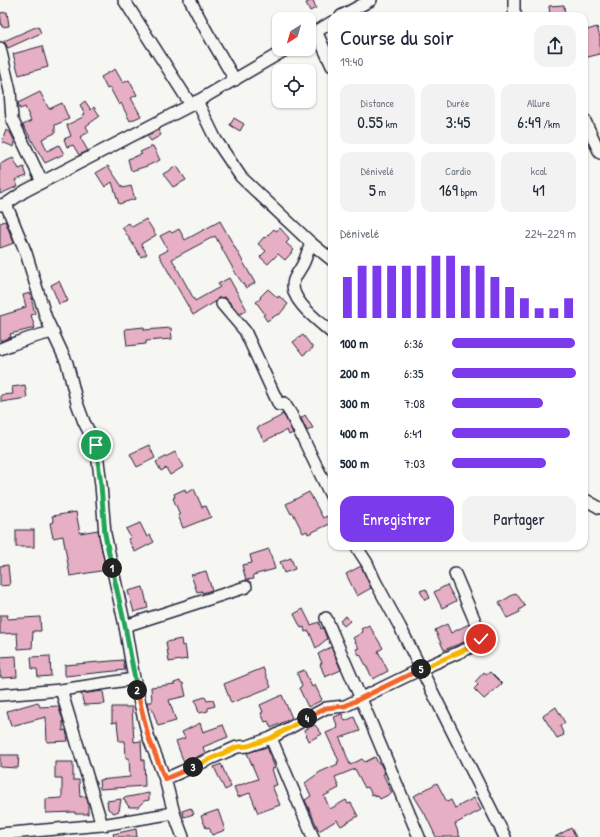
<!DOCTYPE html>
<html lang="fr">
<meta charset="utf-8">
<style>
:root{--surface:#fff;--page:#f2f2f3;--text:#1f2937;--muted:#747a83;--accent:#7c3aed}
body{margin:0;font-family:"Patrick Hand",sans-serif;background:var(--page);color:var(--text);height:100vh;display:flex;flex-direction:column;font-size:15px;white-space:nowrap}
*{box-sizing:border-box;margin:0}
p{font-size:13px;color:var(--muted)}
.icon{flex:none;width:22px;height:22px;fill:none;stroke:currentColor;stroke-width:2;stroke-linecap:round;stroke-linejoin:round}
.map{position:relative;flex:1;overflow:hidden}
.details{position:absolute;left:328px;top:12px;width:260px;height:538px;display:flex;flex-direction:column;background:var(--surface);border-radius:12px;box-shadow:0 1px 3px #0004}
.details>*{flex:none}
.needle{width:26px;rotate:217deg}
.controls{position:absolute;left:272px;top:12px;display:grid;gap:8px}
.controls a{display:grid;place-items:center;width:44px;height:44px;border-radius:8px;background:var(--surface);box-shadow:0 1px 3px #0004;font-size:20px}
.pin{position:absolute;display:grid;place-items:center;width:34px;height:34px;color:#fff;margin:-17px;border:2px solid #fff;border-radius:50%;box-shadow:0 1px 4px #0007}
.km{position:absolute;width:20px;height:20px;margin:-10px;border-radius:50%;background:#222;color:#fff;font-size:11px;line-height:20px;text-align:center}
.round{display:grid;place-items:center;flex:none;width:42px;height:42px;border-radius:12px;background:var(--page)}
.overview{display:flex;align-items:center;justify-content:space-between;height:68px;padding:0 12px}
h1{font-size:22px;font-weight:600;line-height:30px}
.metrics{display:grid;grid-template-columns:repeat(3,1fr);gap:6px;height:68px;padding:4px 12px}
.metrics div{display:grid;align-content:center;border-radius:10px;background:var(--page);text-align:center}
.metrics b{font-size:17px;font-weight:600}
.metrics small{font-size:11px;font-weight:400}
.metrics p{font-size:11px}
.chart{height:112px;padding:8px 12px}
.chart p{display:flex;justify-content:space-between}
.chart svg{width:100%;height:72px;margin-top:4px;stroke:var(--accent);stroke-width:6}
.action{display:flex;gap:8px;margin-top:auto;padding:8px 12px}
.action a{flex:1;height:46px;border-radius:12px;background:var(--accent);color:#fff;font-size:16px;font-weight:600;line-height:46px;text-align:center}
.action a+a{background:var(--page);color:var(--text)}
ul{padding:0 12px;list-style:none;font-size:13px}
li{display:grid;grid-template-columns:64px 48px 1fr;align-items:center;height:30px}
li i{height:10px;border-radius:5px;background:var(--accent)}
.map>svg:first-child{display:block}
.building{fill:#e7afc3;stroke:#22223b}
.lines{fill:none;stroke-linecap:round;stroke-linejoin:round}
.minor-casing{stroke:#22223b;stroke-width:14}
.minor{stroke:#f6f6f2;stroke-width:11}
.split-1-casing{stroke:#fff;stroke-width:8}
.split-2-casing{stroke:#fff;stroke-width:8}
.split-3-casing{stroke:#fff;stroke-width:8}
.split-4-casing{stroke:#fff;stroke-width:8}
.split-5-casing{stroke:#fff;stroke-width:8}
.split-6-casing{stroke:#fff;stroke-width:8}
.split-1{stroke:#22a559;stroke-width:5}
.split-2{stroke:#22a559;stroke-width:5}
.split-3{stroke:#f0652b;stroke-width:5}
.split-4{stroke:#f5b400;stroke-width:5}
.split-5{stroke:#f0652b;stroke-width:5}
.split-6{stroke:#f5b400;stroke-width:5}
</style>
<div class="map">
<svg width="600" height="837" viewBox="0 0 600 837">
<rect width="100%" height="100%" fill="#f6f6f2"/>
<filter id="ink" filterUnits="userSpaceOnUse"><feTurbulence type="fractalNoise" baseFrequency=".025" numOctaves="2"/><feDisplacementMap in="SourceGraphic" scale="8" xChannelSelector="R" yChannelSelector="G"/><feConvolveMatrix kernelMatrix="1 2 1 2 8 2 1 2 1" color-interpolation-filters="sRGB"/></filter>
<g filter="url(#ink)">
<g class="building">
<polygon points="313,0 316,8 310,11 306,3"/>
<polygon points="564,5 565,16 550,16 549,6"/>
<polygon points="7,12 9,26 2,27 0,13"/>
<polygon points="38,26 41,33 8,48 4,41"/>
<polygon points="597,27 600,37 600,54 584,58 584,31"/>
<polygon points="42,46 48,67 19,75 13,54"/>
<polygon points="115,69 123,83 129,80 137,95 131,98 141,116 130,121 121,103 119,105 110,88 107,89 101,77"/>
<polygon points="40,92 49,109 62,103 69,119 55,125 55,133 42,139 47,151 59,145 64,154 45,163 23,125 31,121 25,107 20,109 18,103"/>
<polygon points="85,101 91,110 94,107 100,116 86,126 89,132 80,137 88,151 79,155 73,145 67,147 64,139 71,136 67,125 83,117 82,115 85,114 80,105"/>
<polygon points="234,118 244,124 240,131 230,125"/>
<polygon points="6,130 10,132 15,142 14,147 2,142"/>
<polygon points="158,130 161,135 151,141 147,136"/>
<polygon points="153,146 160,160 147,166 131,171 128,159 142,154 140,152"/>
<polygon points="13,158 19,169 24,167 27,176 15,180 18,186 0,194 0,164"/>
<polygon points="108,166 123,188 131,186 135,199 119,204 112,182 105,187 96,173"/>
<polygon points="177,166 186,180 173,187 163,174"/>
<polygon points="146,219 156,235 141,244 147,254 141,257 122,227 129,223 132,227"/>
<polygon points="5,221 14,243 0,248 0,223"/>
<polygon points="220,221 255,283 246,288 236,274 215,236 172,259 195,301 220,287 218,284 229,278 247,310 240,314 225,297 218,298 215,302 193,315 159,255 168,250 160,236 170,231 172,233 179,229 185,240"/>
<polygon points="280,228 288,237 289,240 286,243 294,250 285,260 278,254 268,264 260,257 266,251 258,244 264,237 265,238 274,229 276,231"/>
<polygon points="59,281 68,301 59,304 51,285"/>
<polygon points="268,289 278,298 279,296 288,304 279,315 278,314 267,321 263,315 265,314 256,302 261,298 260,297"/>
<polygon points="30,293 35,314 31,315 35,328 10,334 11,337 0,341 0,316 23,309 22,308 26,307 23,295"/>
<polygon points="144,327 144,330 171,328 172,339 146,341 146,344 127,346 125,329"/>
<polygon points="303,335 313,348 303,355 293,342"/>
<polygon points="25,385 27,398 1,402 1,395 13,394 12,387"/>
<polygon points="281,414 282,414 285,417 293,433 289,435 287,430 264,441 257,428 281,416"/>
<polygon points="305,415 313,428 307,431 301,418"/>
<polygon points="149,445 155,458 137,467 130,454"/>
<polygon points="175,452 183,467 170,475 166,468 161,471 156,462"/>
<polygon points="185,489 186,493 194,489 202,507 206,506 211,517 183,528 178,515 180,515 173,498 175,497 174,494"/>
<polygon points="309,492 323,518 332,514 332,523 308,534 307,531 303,533 293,513 291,514 286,504"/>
<polygon points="76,512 80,533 98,530 106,570 70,576 63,536 53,538 50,523 54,522 52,516"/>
<polygon points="140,523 147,537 150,535 154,542 135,552 128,539 131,538 126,529"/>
<rect x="16" y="530" width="18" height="17"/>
<polygon points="269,549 275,569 253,575 254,579 246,580 242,565 252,563 250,555"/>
<polygon points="291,558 295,569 284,573 280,562"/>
<polygon points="8,565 10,585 0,586 0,566"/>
<polygon points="361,566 371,588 357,596 346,574"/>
<polygon points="206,571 212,590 202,593 202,591 197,592 191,575"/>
<polygon points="447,585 456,601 442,608 434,592"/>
<polygon points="143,587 148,608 134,612 128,591"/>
<polygon points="426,589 430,598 425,600 420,591"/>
<polygon points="516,593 525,606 519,610 520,612 507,618 499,603"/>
<polygon points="303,609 311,625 319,622 321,629 323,628 327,639 316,648 309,631 305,632 304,627 301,628 294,614"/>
<polygon points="0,615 8,615 7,619 40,617 41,631 33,631 32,648 18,649 17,633 0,634"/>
<polygon points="346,616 350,621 344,626 340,621"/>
<polygon points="447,624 451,633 469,624 474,638 444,650 435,630"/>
<polygon points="369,625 383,648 378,651 388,671 373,679 360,654 359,655 356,649 359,648 353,638 363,632 361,629"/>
<polygon points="181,639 182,646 185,645 187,659 169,662 166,642"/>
<polygon points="331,647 341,670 325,677 320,664 322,663 318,654"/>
<polygon points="16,656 17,677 2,678 2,677 0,677 0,657"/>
<polygon points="50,656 51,676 38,677 37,669 32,669 31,657"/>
<polygon points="123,660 125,670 65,676 65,665"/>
<polygon points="263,668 271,687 231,703 224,684"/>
<polygon points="304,670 312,687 315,685 322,700 308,707 299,688 302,686 297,673"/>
<polygon points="484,672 486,675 490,672 502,684 484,699 474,689 478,685 475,682"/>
<polygon points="180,681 181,683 183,683 186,696 169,700 176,721 158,726 152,708 148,709 147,702 152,702 151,687 175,684 174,683"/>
<polygon points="103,691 105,704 84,705 81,694"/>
<polygon points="282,695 292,718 271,728 268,721 265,722 261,713 263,712 260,705"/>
<polygon points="205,697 207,701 213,700 215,706 208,708 208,711 199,713 195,700"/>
<polygon points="38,702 40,707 58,706 63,720 63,731 66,730 68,741 47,742 46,717 11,726 7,711"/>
<polygon points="112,707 132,707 134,742 141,741 142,760 144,760 145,786 100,789 99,780 130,777 129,758 126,758 125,741 119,741 117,722 112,723"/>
<polygon points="556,707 565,723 560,726 564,735 557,738 543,716"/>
<polygon points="342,714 345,721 354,717 360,731 340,738 350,765 362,759 365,762 375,757 378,763 380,763 385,773 383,774 392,793 380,799 378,796 376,797 374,794 372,795 368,787 365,788 355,769 335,777 339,788 324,796 330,809 346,800 348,804 351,803 358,816 341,826 337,820 319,831 305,800 311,796 305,783 320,772 338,764 337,762 339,761 326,733 338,728 334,717"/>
<polygon points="200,723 203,732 223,725 228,737 203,747 205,753 184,763 176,741 185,738 182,732"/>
<polygon points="315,725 322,734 309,741 304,730"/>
<polygon points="267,747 275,768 272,769 277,785 272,786 280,805 258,813 250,793 238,797 234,787 258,779 247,753"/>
<polygon points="0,755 19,755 18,768 0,767"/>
<polygon points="55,762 73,762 73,780 79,780 80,797 86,796 88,803 88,814 75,814 75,812 46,813 46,799 62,798 62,778 55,778"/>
<polygon points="221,764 231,787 225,790 214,767"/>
<polygon points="437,783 447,802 451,800 455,808 474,798 481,810 455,824 460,837 436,837 425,814 414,796"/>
<polygon points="149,793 149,800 144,801 138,807 129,807 123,798"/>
<polygon points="121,799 119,811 114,813 108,809 107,801"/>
<polygon points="191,808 194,814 184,817 182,811"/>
<polygon points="218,810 225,830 212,835 209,827 206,828 201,816"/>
<polygon points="571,828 576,837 555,837"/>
<polygon points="136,829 137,837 114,837 113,834"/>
</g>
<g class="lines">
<g class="minor-casing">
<g id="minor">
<polyline points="124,0 191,105"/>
<polyline points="190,0 207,32 235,80"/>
<polyline points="514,0 514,11 516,16"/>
<polyline points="341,16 371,0"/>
<polyline points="316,31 332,66"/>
<polyline points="309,36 332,22"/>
<polyline points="0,48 10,91 12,119 42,182"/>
<polyline points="197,101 216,140 241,177 311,243 332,260"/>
<polyline points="584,119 600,153"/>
<polyline points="6,204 26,253 46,318 67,363 77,403 84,422 96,445 101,485 105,534 125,626 134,679 148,736 165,779 174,813 183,837"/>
<polyline points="0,205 6,204 25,191 191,105 287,49"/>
<path d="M311,243c-3,7 -5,16 -9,23 -3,5 -6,9 -8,14 -7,19 26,42 38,53"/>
<polyline points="222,304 245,331 279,405 284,403 291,414 332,498"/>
<path d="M0,349c17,-7 34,-13 53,-17"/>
<polyline points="584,499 600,508"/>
<polyline points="356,546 367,563 375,581 400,627 505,837"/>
<polyline points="326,618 361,699 419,837"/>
<polyline points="125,626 246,587"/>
<polyline points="61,690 102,825"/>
<polyline points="0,695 61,690 134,679"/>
<polyline points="271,738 326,708 345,706 421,669 478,644 481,639 480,633 455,574"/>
<polyline points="165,779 237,747 248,746 271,738 313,837"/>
<polyline points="0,834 102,825 174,813"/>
</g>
</g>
<use href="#minor" class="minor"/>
</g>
</g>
<g class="lines" filter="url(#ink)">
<g class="split-1-casing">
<polyline id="split-1" points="96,445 101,485 105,534 112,568"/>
</g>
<g class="split-2-casing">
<polyline id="split-2" points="112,568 125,626 137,690"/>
</g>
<g class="split-3-casing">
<polyline id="split-3" points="137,690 148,736 165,779 193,767"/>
</g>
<g class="split-4-casing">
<polyline id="split-4" points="193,767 237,747 248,746 271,738 307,718"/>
</g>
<g class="split-5-casing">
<polyline id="split-5" points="307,718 326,708 345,706 421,669"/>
</g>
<g class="split-6-casing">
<polyline id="split-6" points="421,669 478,644 481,639"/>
</g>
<use href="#split-1" class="split-1"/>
<use href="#split-2" class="split-2"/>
<use href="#split-3" class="split-3"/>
<use href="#split-4" class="split-4"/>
<use href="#split-5" class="split-5"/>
<use href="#split-6" class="split-6"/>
</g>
</svg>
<div class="controls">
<a><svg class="needle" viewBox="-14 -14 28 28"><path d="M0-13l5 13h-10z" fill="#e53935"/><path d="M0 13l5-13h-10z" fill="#747a83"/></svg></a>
<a><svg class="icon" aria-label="locate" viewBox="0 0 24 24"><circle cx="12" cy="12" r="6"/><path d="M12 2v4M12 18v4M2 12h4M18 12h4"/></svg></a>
</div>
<div class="pin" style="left:96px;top:445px;background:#1e9e55"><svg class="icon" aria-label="arrive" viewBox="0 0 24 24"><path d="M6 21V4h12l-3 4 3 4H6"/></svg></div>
<div class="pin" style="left:481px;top:639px;background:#d93025"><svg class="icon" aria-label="check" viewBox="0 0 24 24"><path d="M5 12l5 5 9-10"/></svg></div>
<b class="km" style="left:112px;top:568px">1</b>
<b class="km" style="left:137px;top:690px">2</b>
<b class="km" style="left:193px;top:767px">3</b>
<b class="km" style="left:307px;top:718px">4</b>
<b class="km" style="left:421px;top:669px">5</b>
<section class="details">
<div class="overview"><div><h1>Course du soir</h1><p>19:40</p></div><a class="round"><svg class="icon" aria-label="share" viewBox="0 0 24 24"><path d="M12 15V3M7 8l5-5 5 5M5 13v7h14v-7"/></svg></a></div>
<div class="metrics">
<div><p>Distance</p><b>0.55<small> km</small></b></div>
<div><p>Durée</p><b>3:45</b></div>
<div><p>Allure</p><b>6:49<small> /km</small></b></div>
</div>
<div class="metrics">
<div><p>Dénivelé</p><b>5<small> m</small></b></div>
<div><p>Cardio</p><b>169<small> bpm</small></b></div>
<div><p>kcal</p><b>41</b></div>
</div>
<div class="chart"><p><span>Dénivelé</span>224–229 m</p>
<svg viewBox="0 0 160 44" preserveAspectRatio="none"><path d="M5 44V19M15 44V12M25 44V12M35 44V12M45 44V12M55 44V12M65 44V6M75 44V6M85 44V12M95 44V12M105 44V19M115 44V25M125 44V32M135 44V38M145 44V38M155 44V32"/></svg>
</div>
<ul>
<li><b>100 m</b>6:36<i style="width:99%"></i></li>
<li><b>200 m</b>6:35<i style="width:100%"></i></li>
<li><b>300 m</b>7:08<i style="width:73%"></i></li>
<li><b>400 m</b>6:41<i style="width:95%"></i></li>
<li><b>500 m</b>7:03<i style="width:76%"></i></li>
</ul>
<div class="action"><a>Enregistrer</a><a>Partager</a></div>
</section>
</div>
